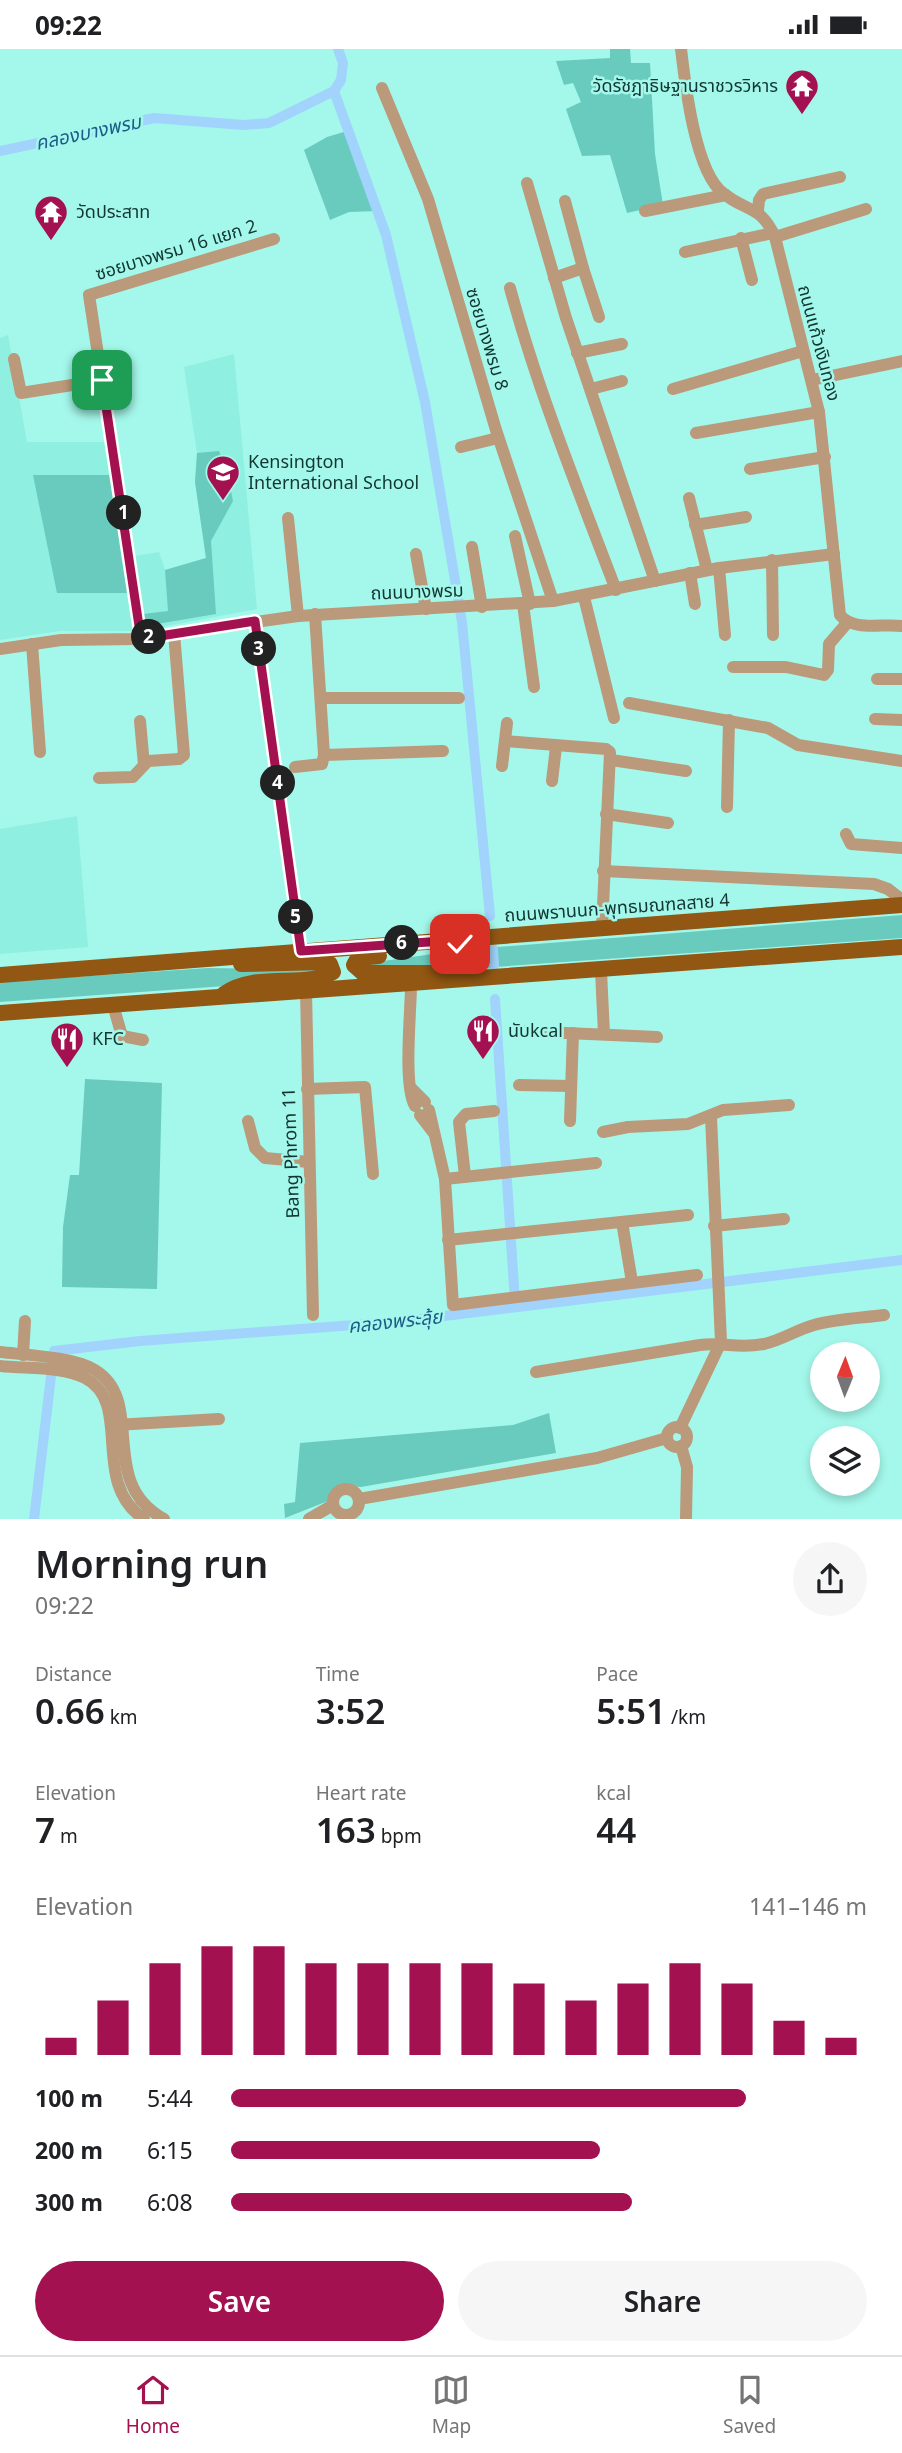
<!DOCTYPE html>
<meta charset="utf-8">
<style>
:root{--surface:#fff;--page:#f6f6f6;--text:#202124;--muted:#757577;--line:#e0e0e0;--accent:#a41150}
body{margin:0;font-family:"Noto Sans","Noto Sans Thai",sans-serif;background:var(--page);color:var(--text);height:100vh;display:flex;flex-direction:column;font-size:26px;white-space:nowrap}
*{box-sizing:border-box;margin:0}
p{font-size:23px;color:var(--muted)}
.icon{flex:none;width:38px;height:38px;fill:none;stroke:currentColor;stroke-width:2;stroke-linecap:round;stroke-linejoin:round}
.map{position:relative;height:1470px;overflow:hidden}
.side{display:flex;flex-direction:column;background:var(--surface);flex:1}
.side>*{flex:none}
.needle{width:46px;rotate:1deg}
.fabs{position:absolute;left:810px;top:1293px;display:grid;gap:14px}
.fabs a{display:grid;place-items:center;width:70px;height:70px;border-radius:50%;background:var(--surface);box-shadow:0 4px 10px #0003;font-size:35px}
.pin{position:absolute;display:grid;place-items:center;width:60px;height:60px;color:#fff;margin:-30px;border-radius:14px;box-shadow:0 4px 10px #0006}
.km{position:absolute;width:35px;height:35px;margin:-18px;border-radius:50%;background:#222;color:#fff;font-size:19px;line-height:35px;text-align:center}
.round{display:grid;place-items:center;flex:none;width:74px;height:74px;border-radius:37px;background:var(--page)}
.headline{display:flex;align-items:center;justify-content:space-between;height:119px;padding:0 35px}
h1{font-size:38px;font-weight:600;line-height:52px}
.metrics{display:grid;grid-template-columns:repeat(3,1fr);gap:10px;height:119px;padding:7px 35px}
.metrics div{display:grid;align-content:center}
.metrics b{font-size:35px;font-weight:600}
.metrics small{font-size:19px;font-weight:400}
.metrics p{font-size:19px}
.chart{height:196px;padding:14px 35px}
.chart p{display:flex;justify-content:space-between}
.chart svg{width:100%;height:126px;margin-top:7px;stroke:var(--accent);stroke-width:6}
.cta{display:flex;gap:14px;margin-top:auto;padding:14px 35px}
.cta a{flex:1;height:80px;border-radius:42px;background:var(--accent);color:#fff;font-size:28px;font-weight:600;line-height:80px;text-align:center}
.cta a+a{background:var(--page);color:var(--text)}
ul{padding:0 35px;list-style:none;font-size:23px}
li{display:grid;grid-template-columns:112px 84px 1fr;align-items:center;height:52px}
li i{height:18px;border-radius:9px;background:var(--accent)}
.status{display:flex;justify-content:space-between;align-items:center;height:49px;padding:0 35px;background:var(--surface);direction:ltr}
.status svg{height:19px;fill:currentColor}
.dock{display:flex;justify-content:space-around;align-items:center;height:98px;border-top:2px solid var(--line);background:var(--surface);font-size:19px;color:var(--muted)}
.dock a{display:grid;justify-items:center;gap:4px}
.dock .current{color:var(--accent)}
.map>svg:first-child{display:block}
.built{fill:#8fefe0}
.green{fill:#69cbbd}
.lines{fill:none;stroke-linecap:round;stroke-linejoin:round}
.canal{stroke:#a1d3fc;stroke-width:10}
.minor{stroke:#bb997b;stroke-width:12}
.major{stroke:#925712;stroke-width:16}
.route-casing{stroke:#fff;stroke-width:14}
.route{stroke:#a41150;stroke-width:9}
.labels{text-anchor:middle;stroke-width:5;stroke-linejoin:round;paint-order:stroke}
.poi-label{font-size:18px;fill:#123631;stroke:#a4f8eb;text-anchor:start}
.street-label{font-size:18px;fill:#123631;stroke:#a4f8eb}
.water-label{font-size:19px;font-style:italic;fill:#1d5c88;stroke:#a4f8eb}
</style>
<div class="status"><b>09:22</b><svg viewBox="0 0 49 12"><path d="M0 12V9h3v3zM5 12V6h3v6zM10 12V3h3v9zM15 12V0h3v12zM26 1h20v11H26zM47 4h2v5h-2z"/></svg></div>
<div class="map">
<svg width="902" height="1470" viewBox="0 0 902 1470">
<rect width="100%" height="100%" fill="#a4f8eb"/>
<g class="built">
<polygon points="8,286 27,393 108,393 134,582 60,582 0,591 0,289"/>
<polygon points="234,305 257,560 145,581 135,507 159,503 165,521 206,509 195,433 197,404 184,318"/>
<polygon points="77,767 88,898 0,905 0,780"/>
</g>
<g class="green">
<polygon points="610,0 630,0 631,14 650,14 655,105 663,156 627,164 610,106 582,107 566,60 581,53 573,34 564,36 556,12 610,9"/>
<polygon points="347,82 377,162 349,163 330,171 304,101 327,88"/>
<polygon points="219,402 226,419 233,452 211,492 216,565 145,577 143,565 168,562 165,521 206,509 195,433 197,404"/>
<polygon points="33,426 113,426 131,544 57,544"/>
<polygon points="902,866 902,889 467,920 363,921 362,915 461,901"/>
<polygon points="208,919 324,921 225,937 0,953 0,933"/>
<polygon points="85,1030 162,1034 157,1240 62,1238 63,1178 70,1126 79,1126"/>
<polygon points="549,1364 556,1404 361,1438 345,1437 331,1442 328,1452 285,1469 284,1455 295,1453 300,1394 513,1376"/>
</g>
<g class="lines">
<g class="canal">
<polyline points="334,42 386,186 425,353 462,573 490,867"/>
<polyline points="0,102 154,69 244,76 269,74 334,42 341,31 343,14 338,0"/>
<polyline points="493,900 494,916"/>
<polyline points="495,950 515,1253"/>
<polyline points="34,1470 54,1302 140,1292 395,1273 902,1211"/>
</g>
<g class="minor">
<path d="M681,0c4,34 14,123 42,144 23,19 38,12 52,44l44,175 21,203c14,17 42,8 62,11"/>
<polyline points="382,39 428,150 496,381 553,552"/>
<polyline points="527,134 566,269 655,532"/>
<polyline points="565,152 583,219"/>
<polyline points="645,162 726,146"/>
<polyline points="758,162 759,151 763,145 840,128"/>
<polyline points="775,188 866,160"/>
<polyline points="741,189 752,231"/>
<polyline points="685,203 773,184"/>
<polyline points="554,229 583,219 599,268"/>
<path d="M510,239c28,103 68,202 106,302"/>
<polyline points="577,304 622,295"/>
<polyline points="14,310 21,344 85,334"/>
<polyline points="812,331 902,312"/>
<polyline points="591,340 622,332"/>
<polyline points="673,340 803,302"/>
<polyline points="696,384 819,363"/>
<polyline points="461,398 498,389"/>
<polyline points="750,420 825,408"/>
<polyline points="689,449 707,521"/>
<polyline points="288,469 298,567"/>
<polyline points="695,476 746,468"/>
<polyline points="515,487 530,555"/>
<polyline points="472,498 482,558"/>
<polyline points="416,505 426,560"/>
<polyline points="772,511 773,586"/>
<polyline points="719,519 725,586"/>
<polyline points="690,524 695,555"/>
<polyline points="584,548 614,669"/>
<polyline points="523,555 534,638"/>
<polyline points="255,572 301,902"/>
<polyline points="141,590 89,246 274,190"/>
<polyline points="32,595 40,703"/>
<polyline points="0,600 61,591 137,590 298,567 553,552 719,519 834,505"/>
<polyline points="733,618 786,618 824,626 828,621 829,595 847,574"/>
<polyline points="877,630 902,630"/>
<polyline points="321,649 459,649"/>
<polyline points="629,654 768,679 798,696 902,712"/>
<polyline points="875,670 902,671"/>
<polyline points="140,672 144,716"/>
<polyline points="505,692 606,700 610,703 602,880"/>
<polyline points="324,706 443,702"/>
<polyline points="611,711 686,722"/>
<polyline points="502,717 507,674"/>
<polyline points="295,718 322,715 324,706 315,565"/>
<polyline points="99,729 133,728 148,712 179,710 184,706 174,584"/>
<polyline points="552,732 556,698"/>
<polyline points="727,758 729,671"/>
<polyline points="606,765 668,774"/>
<polyline points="846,785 851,795 902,799"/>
<polyline points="603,822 874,835 888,840 902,851"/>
<polyline points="601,922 604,985"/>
<path d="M411,936c0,26 -8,101 4,121"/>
<polyline points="306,942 313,1266"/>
<polyline points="113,956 122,987 143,991"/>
<polyline points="520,982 657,988"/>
<polyline points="519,1036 571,1037"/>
<polyline points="307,1040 365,1038 373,1125"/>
<polyline points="412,1040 425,1053"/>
<polyline points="429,1061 445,1130 453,1256 697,1226"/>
<polyline points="420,1066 433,1083"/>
<polyline points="248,1072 255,1099 265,1109 309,1113"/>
<polyline points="570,1072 573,984"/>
<polyline points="603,1083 628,1078 688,1075 723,1061 789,1056"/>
<polyline points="465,1127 459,1073 466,1065 494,1062"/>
<polyline points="445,1130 596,1114"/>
<polyline points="622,1173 632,1233"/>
<polyline points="714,1177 784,1170"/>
<polyline points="448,1191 688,1166"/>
<path d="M0,1303c26,3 74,5 95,18 52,32 1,112 69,149"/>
<polyline points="23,1306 25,1272"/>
<path d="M0,1317c26,3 62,0 85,12 49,25 4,104 59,141"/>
<path d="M536,1323l164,-27c24,-3 38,4 64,-1 18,-4 32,-14 50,-19 22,-6 47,-7 70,-10"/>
<polyline points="115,1376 219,1370"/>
<circle cx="677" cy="1388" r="10"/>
<polyline points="680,1379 721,1293 711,1068"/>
<polyline points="681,1397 687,1418 686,1470"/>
<circle cx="346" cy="1453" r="13"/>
<polyline points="359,1450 597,1409 667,1389"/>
<polyline points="309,1470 333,1456"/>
</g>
<g class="major">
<polyline points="379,907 358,909 354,916 363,924 463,924"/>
<polyline points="0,926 902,856"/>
<path d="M224,945c32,-23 82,-5 109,-22l-3,-8 -5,-2 -84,2"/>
<polyline points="0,964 902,898"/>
</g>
</g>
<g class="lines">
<g class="route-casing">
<polyline id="route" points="102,331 141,590 255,572 301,902 471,890 460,895"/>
</g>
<use href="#route" class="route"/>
</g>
<defs>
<g id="temple-pin" transform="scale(1.75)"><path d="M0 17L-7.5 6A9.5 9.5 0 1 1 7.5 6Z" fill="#a41150" stroke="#a4f8eb"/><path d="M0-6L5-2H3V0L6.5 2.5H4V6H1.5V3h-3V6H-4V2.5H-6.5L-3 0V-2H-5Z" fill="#fff"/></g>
<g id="school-pin" transform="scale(1.75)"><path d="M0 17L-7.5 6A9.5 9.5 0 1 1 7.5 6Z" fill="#a41150" stroke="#a4f8eb"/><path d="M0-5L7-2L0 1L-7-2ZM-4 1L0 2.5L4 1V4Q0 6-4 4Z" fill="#fff"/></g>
<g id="restaurant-pin" transform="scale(1.75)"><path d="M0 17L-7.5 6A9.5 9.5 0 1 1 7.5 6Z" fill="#a41150" stroke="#a4f8eb"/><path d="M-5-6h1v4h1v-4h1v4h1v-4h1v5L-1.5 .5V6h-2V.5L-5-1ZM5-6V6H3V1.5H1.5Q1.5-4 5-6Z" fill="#fff"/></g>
</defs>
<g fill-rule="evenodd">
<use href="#temple-pin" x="802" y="37"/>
<use href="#temple-pin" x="51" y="163"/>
<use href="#school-pin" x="223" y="423"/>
<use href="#restaurant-pin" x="483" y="982"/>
<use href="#restaurant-pin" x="67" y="990"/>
</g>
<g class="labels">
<g class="poi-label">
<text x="778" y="43" text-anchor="end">วัดรัชฎาธิษฐานราชวรวิหาร</text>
<text x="76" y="169">วัดประสาท</text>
<text x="248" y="419">Kensington<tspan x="248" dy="21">International School</tspan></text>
<text x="508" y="988">นับkcal</text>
<text x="92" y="996">KFC</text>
</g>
<g class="street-label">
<text transform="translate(176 201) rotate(-17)" y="6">ซอยบางพรม 16 แยก 2</text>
<text transform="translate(487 290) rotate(73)" y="6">ซอยบางพรม 8</text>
<text transform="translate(819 294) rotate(75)" y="6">ถนนแก้วเงินทอง</text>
<text transform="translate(417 543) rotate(-2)" y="6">ถนนบางพรม</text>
<text transform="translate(617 859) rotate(-4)" y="6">ถนนพรานนก-พุทธมณฑลสาย 4</text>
<text transform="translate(291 1104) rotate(-92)" y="6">Bang Phrom 11</text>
</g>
<g class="water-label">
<text transform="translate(88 83) rotate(-12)" y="7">คลองบางพรม</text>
<text transform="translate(395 1272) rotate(-6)" y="7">คลองพระลุ้ย</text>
</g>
</g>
</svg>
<div class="fabs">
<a><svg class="needle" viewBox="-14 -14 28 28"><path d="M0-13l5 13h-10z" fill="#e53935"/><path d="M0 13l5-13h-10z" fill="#757577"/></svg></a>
<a><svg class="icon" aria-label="layers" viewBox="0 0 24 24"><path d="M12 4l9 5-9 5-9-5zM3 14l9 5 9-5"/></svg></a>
</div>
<div class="pin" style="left:102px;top:331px;background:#1e9e55"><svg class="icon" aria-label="arrive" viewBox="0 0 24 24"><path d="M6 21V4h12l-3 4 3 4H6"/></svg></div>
<div class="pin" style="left:460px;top:895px;background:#d93025"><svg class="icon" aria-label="check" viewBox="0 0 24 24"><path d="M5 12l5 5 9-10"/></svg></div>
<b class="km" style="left:124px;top:464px">1</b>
<b class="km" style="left:149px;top:588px">2</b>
<b class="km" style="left:259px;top:600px">3</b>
<b class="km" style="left:278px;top:734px">4</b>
<b class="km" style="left:296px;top:868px">5</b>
<b class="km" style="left:402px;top:894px">6</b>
</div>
<section class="side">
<div class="headline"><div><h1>Morning run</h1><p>09:22</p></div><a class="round"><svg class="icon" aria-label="share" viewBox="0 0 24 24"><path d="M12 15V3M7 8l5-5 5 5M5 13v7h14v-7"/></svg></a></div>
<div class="metrics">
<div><p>Distance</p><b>0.66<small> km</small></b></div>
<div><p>Time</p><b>3:52</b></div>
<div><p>Pace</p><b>5:51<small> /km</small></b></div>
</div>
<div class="metrics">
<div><p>Elevation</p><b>7<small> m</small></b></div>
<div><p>Heart rate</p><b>163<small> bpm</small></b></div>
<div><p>kcal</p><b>44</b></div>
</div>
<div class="chart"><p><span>Elevation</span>141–146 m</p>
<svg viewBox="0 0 160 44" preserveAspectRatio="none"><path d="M5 44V38M15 44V25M25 44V12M35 44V6M45 44V6M55 44V12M65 44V12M75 44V12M85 44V12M95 44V19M105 44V25M115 44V19M125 44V12M135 44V19M145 44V32M155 44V38"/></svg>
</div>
<ul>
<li><b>100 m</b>5:44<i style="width:81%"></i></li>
<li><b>200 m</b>6:15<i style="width:58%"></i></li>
<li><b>300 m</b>6:08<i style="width:63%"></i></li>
</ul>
<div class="cta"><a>Save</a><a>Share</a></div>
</section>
<nav class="dock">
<a class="current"><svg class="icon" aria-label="home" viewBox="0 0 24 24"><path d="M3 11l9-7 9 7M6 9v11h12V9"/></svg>Home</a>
<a><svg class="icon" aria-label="map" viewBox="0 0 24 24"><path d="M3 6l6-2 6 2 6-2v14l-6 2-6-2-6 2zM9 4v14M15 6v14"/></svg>Map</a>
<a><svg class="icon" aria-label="saved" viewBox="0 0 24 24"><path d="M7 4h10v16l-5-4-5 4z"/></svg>Saved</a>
</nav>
